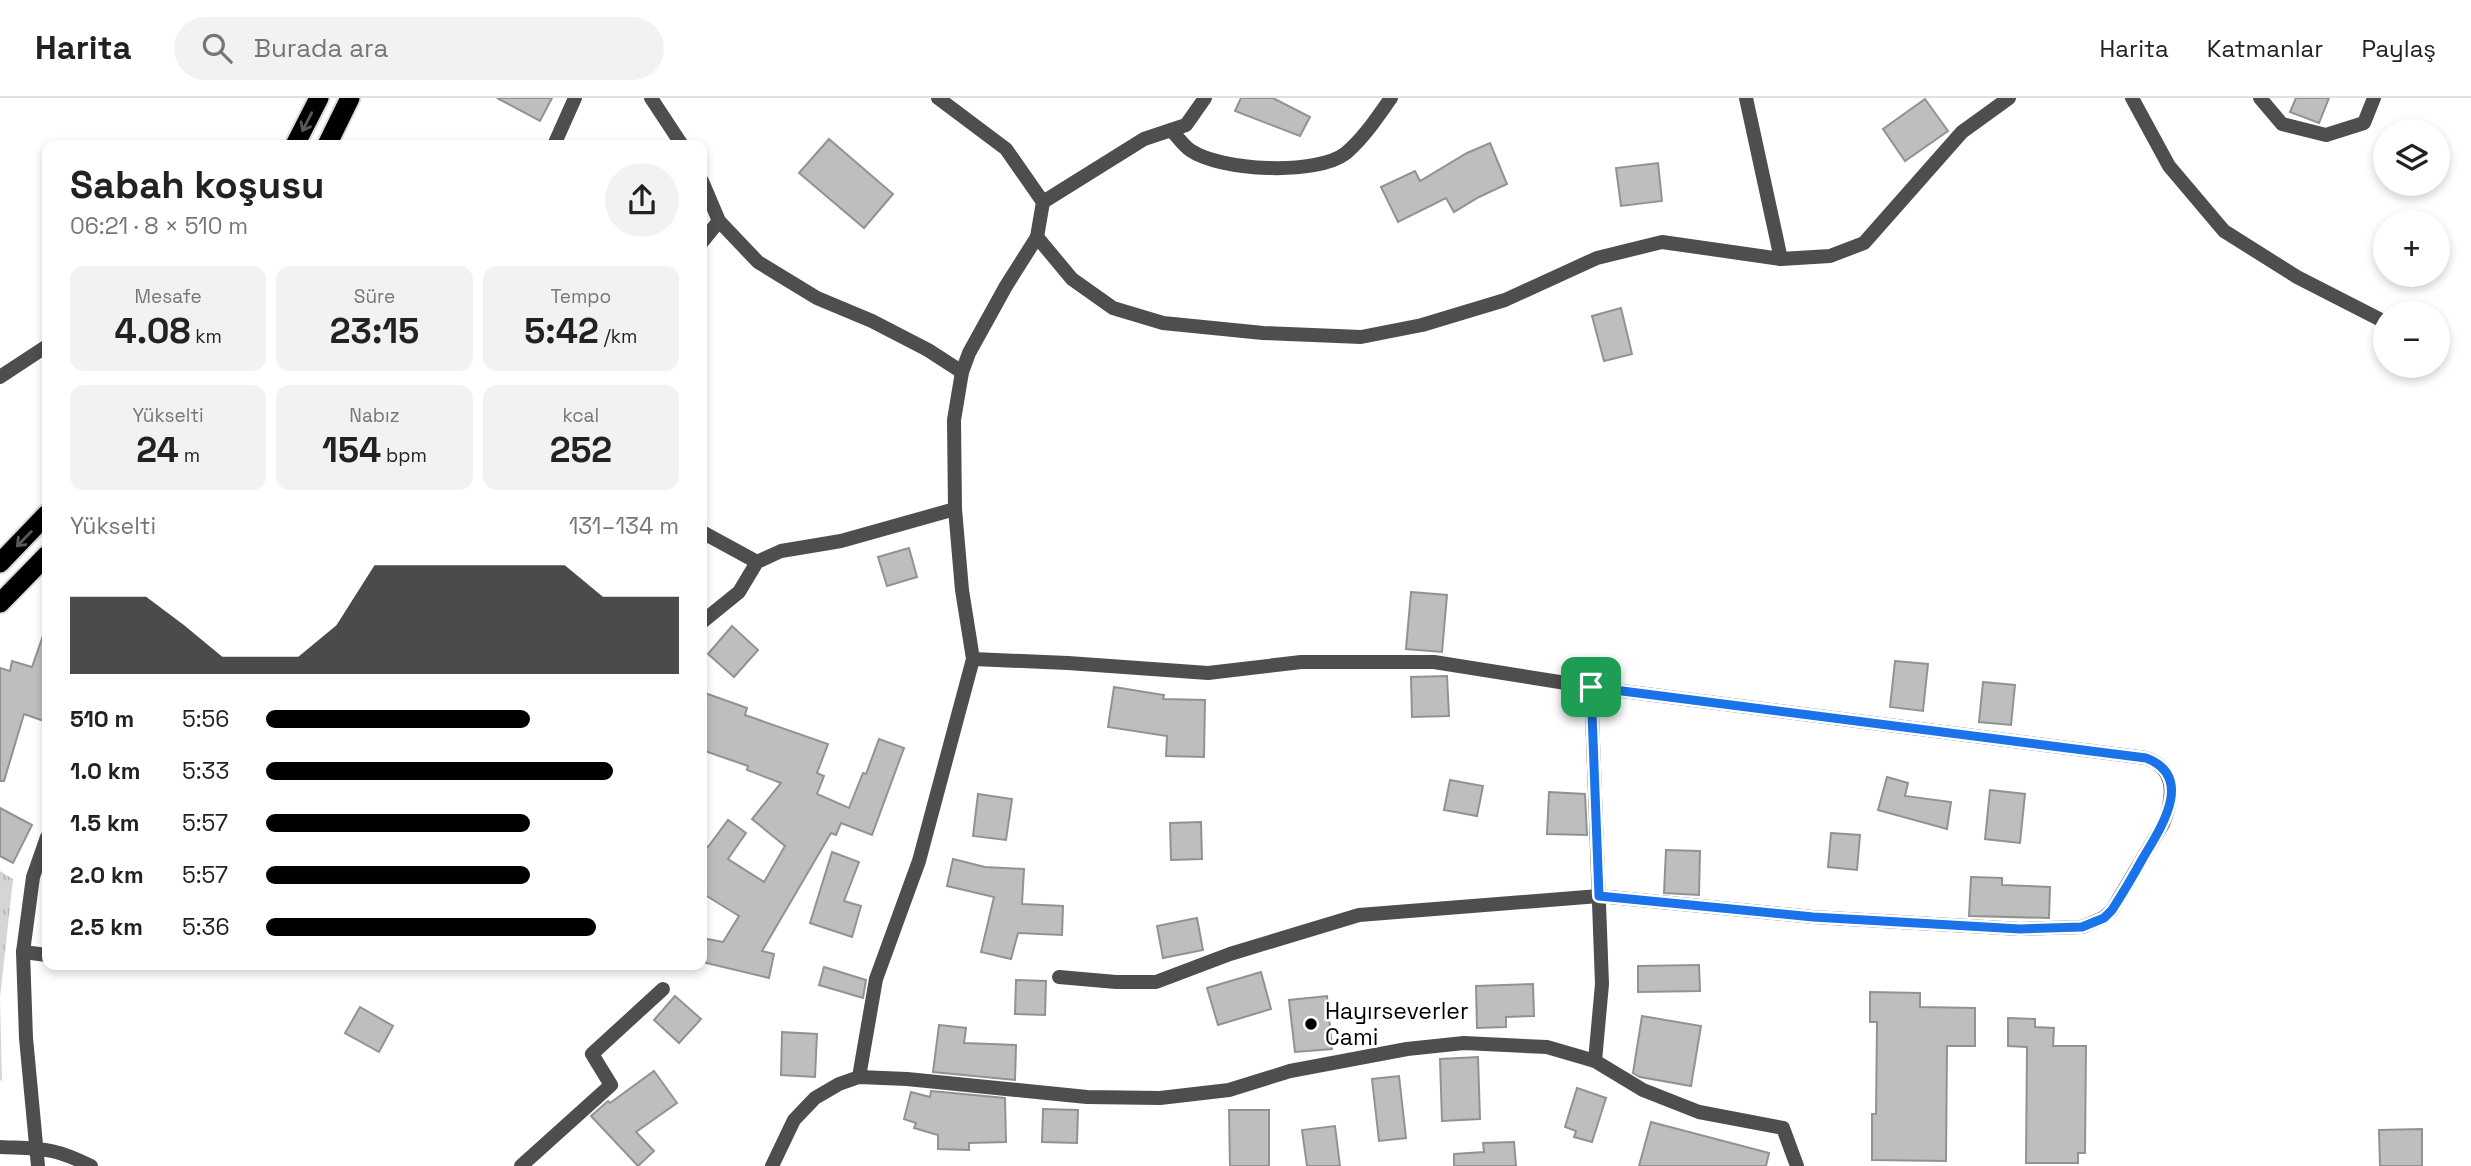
<!DOCTYPE html>
<html lang="tr">
<meta charset="utf-8">
<style>
:root{--surface:#fff;--page:#f2f2f2;--text:#222;--muted:#767676;--line:#e0e0e0;--accent:#000}
body{margin:0;font-family:"Space Grotesk",sans-serif;background:var(--page);color:var(--text);height:100vh;display:flex;flex-direction:column;font-size:26px;white-space:nowrap}
*{box-sizing:border-box;margin:0}
p{font-size:23px;color:var(--muted)}
.icon{flex:none;width:38px;height:38px;fill:none;stroke:currentColor;stroke-width:2;stroke-linecap:round;stroke-linejoin:round}
.map{position:relative;flex:1;overflow:hidden}
.details{position:absolute;left:42px;top:42px;width:665px;height:830px;display:flex;flex-direction:column;background:var(--surface);border-radius:14px;box-shadow:0 4px 10px #0003}
.details>*{flex:none}
.controls{position:absolute;left:2373px;top:21px;display:grid;gap:14px}
.controls a{display:grid;place-items:center;width:77px;height:77px;border-radius:50%;background:var(--surface);box-shadow:0 4px 10px #0003;font-size:35px}
.pin{position:absolute;display:grid;place-items:center;width:60px;height:60px;color:#fff;margin:-30px;border-radius:14px;box-shadow:0 4px 10px #0006}
.round{display:grid;place-items:center;flex:none;width:74px;height:74px;border-radius:37px;background:var(--page)}
.headline{display:flex;align-items:center;justify-content:space-between;height:119px;padding:0 28px}
h1{font-size:38px;font-weight:800;line-height:52px}
.metrics{display:grid;grid-template-columns:repeat(3,1fr);gap:10px;height:119px;padding:7px 28px}
.metrics div{display:grid;align-content:center;border-radius:14px;background:var(--page);text-align:center}
.metrics b{font-size:35px;font-weight:800}
.metrics small{font-size:19px;font-weight:400}
.metrics p{font-size:19px}
.chart{height:196px;padding:14px 28px}
.chart p{display:flex;justify-content:space-between}
.chart svg{width:100%;height:126px;margin-top:7px;fill:var(--accent);opacity:.7}
ul{padding:0 28px;list-style:none;font-size:23px}
li{display:grid;grid-template-columns:112px 84px 1fr;align-items:center;height:52px}
li i{height:18px;border-radius:9px;background:var(--accent)}
header{display:flex;align-items:center;gap:42px;box-sizing:border-box;height:98px;padding:0 35px;background:var(--surface);border-bottom:2px solid var(--line)}
header strong{font-size:33px}
nav{display:flex;gap:38px;margin-inline-start:auto;font-size:24px}
.search{width:490px;height:63px;background:var(--page);display:flex;align-items:center;gap:18px;box-sizing:border-box;padding:0 24px;border-radius:38px;color:var(--muted);font-size:26px}
.map>svg:first-child{display:block}
.park{fill:url(#park-tufts)}
.building{fill:#bebebe;stroke:#929292;stroke-width:2}
.lines{fill:none;stroke-linecap:round;stroke-linejoin:round}
.trunk-casing{stroke:#dbdbdb;stroke-width:23}
.minor{stroke:#4e4e4e;stroke-width:14}
.tertiary{stroke:#4e4e4e;stroke-width:14}
.trunk{stroke:#000;stroke-width:19}
.oneway{stroke:#595959}
.route-casing{stroke:#fff;stroke-width:14}
.route{stroke:#1a73e8;stroke-width:9}
.poi-dot{fill:#000;stroke:#fff;stroke-width:2.5}
.labels{text-anchor:middle;stroke-width:5;stroke-linejoin:round;paint-order:stroke}
.poi-label{font-size:23px;fill:#000;stroke:#fff;text-anchor:start}
</style>
<header>
<strong>Harita</strong>
<div class="search"><svg class="icon" aria-label="search" viewBox="0 0 24 24"><circle cx="10" cy="10" r="6"/><path d="M15 15l6 6"/></svg>Burada ara</div>
<nav><a>Harita</a><a>Katmanlar</a><a>Paylaş</a></nav>
</header>
<div class="map">
<svg width="2471" height="1068" viewBox="0 0 2471 1068">
<defs>
<pattern id="park-tufts" width="24" height="20" patternUnits="userSpaceOnUse" patternTransform="scale(1.75)"><rect width="24" height="20" fill="#d5d5d5"/><path d="M3 7l-1-3M5 7V3M7 7l1-3M15 17l-1-3M17 17v-4M19 17l1-3" fill="none" stroke="#b5b5b5"/></pattern>
</defs>
<rect width="100%" height="100%" fill="#fff"/>
<polygon class="park" points="0,773 13,781 0,900 2,983 0,982"/>
<g class="building">
<polygon points="497,0 552,0 540,23"/>
<polygon points="1241,0 1273,0 1310,19 1300,38 1235,13"/>
<polygon points="2296,0 2329,0 2319,25 2290,14"/>
<polygon points="1925,1 1948,33 1905,63 1883,31"/>
<polygon points="829,41 893,96 864,130 799,75"/>
<polygon points="1490,45 1507,86 1479,99 1454,114 1446,100 1398,124 1381,89 1415,73 1420,83 1467,55"/>
<polygon points="1658,65 1662,103 1621,108 1616,70"/>
<polygon points="1621,210 1632,256 1604,263 1592,218"/>
<polygon points="909,450 917,479 887,488 878,459"/>
<polygon points="1411,494 1447,497 1442,554 1406,551"/>
<polygon points="732,528 758,552 734,579 708,556"/>
<polygon points="45,532 47,532 47,624 24,616 4,683 0,683 0,570 10,573 12,563 32,569"/>
<polygon points="1895,563 1928,566 1923,613 1890,609"/>
<polygon points="1447,578 1449,618 1412,619 1411,579"/>
<polygon points="1983,584 2015,587 2011,627 1979,624"/>
<polygon points="1114,589 1164,597 1163,601 1205,602 1204,659 1166,658 1167,638 1108,629"/>
<polygon points="702,594 747,610 745,617 828,646 817,675 824,678 817,696 849,710 863,675 866,676 879,641 904,650 872,737 841,725 836,737 831,735 762,853 774,856 769,880 702,864 702,840 723,844 739,818 702,795 702,745 708,749 728,722 746,735 728,761 764,784 785,748 752,721 781,685 747,672 748,668 702,652"/>
<polygon points="1887,679 1908,685 1905,698 1951,704 1947,731 1878,712"/>
<polygon points="1450,682 1483,688 1477,718 1444,712"/>
<polygon points="1990,692 2025,696 2020,745 1985,741"/>
<polygon points="1549,694 1585,696 1587,737 1547,736"/>
<polygon points="978,696 1012,701 1006,742 973,738"/>
<polygon points="0,710 32,727 13,765 0,758"/>
<polygon points="1201,724 1202,761 1171,762 1170,725"/>
<polygon points="1831,735 1860,737 1857,772 1828,769"/>
<polygon points="1666,752 1700,753 1699,797 1664,795"/>
<polygon points="832,754 859,764 844,803 861,808 852,839 810,825"/>
<polygon points="953,761 985,769 1024,771 1022,806 1063,808 1062,837 1018,835 1011,861 981,854 994,799 947,788"/>
<polygon points="1971,779 2002,780 2002,787 2050,789 2049,820 1969,818"/>
<polygon points="1197,820 1203,852 1163,860 1157,828"/>
<polygon points="1699,867 1700,893 1638,894 1638,868"/>
<polygon points="824,869 866,882 863,900 819,887"/>
<polygon points="1261,874 1271,911 1218,927 1207,890"/>
<polygon points="1016,882 1046,883 1045,917 1015,916"/>
<polygon points="1533,886 1534,918 1506,919 1506,929 1477,930 1476,888"/>
<polygon points="1870,894 1920,895 1920,909 1975,910 1975,948 1947,948 1946,1063 1872,1062 1872,1016 1876,1016 1877,924 1870,924"/>
<polygon points="675,898 701,921 679,945 654,922"/>
<polygon points="1327,898 1332,951 1295,954 1289,902"/>
<polygon points="360,909 393,928 379,954 345,935"/>
<polygon points="1642,918 1701,928 1691,988 1640,979 1633,975"/>
<polygon points="2008,920 2035,921 2035,929 2054,930 2053,948 2086,948 2085,1055 2078,1055 2078,1065 2026,1065 2027,949 2008,948"/>
<polygon points="939,927 966,930 964,945 1016,947 1015,982 933,974"/>
<polygon points="782,934 817,936 815,979 781,977"/>
<polygon points="1478,959 1480,1021 1442,1023 1440,961"/>
<polygon points="654,973 677,1005 636,1034 654,1053 638,1068 591,1018 608,1003 610,1005"/>
<polygon points="1399,978 1406,1040 1379,1043 1372,981"/>
<polygon points="1577,990 1606,1000 1592,1044 1574,1039 1576,1033 1565,1029"/>
<polygon points="931,993 1005,1000 1006,1044 969,1045 969,1052 938,1051 938,1037 914,1030 916,1025 904,1021 911,994 930,999"/>
<polygon points="1043,1011 1078,1012 1077,1045 1042,1044"/>
<polygon points="1229,1012 1269,1012 1269,1068 1230,1068"/>
<polygon points="1651,1024 1769,1055 1766,1068 1639,1068"/>
<polygon points="1335,1028 1340,1068 1307,1068 1302,1032"/>
<polygon points="2422,1031 2422,1068 2380,1068 2379,1032"/>
<polygon points="1514,1044 1516,1068 1454,1068 1454,1056 1484,1054 1483,1045"/>
</g>
<g class="lines">
<g class="trunk-casing">
<g id="trunk">
<polyline points="295,47 319,0"/>
<polyline points="327,47 350,0"/>
<polyline points="0,465 47,416"/>
<polyline points="0,505 47,457"/>
</g>
</g>
<g class="minor">
<polyline points="651,0 682,47"/>
<polyline points="1746,0 1781,161"/>
<polyline points="2132,0 2169,68 2224,133 2297,179 2385,224"/>
<polyline points="2260,0 2282,26 2326,37 2364,25 2374,0"/>
<path d="M1171,32c6,6 12,15 19,20 30,21 127,26 156,3 18,-15 32,-37 45,-55"/>
<polyline points="554,47 575,0"/>
<polyline points="702,83 719,123 758,164 817,200 872,223 928,252 962,274"/>
<polyline points="1043,104 1144,41 1186,27 1205,0"/>
<polyline points="1037,139 1072,181 1113,210 1163,225 1263,235 1361,239 1422,227 1505,202 1597,160 1662,144 1781,161 1830,158 1864,145 1962,34 2009,0"/>
<polyline points="702,144 719,123"/>
<polyline points="0,279 47,248"/>
<polyline points="702,434 757,464"/>
<polyline points="702,524 739,494 757,464 781,453 841,443 955,411"/>
<path d="M973,561l95,4 140,10 93,-11h133l157,25 555,71c31,11 28,40 17,66l-51,86 -9,8 -21,9 -62,2 -207,-12 -214,-21 -240,19 -129,39 -74,28h-40l-57,-5"/>
<polyline points="1591,589 1602,886 1595,963"/>
<polyline points="23,854 47,857"/>
<polyline points="859,979 876,881 919,763 973,561 962,492 955,411 954,322 962,274 969,255 1006,188 1037,139 1043,104 1006,51 938,0"/>
<path d="M0,1049c41,2 53,0 91,19"/>
<polyline points="521,1068 611,987 592,956 663,891"/>
</g>
<g class="tertiary">
<polyline points="38,1068 26,940 23,854 33,779 47,739"/>
<polyline points="772,1068 794,1022 815,1000 839,986 859,979 907,981 1087,999 1160,1000 1229,992 1290,973 1407,951 1464,945 1547,949 1595,963 1643,992 1699,1014 1783,1030 1797,1068"/>
</g>
<use href="#trunk" class="trunk"/>
</g>
<defs><path id="oneway-shaft" d="M-6 0H5M1.5-3L5.5 0L1.5 3" fill="none" stroke-width="1.6" stroke-linecap="round" stroke-linejoin="round" transform="scale(1.75)"/></defs>
<g class="oneway">
<use href="#oneway-shaft" transform="translate(307 24) rotate(117)"/>
<use href="#oneway-shaft" transform="translate(24 441) rotate(134)"/>
</g>
<g class="lines">
<g class="route-casing">
<path id="route" d="M1591,589l555,71c50,19 14,71 -3,100 -10,18 -20,35 -31,52l-8,8 -22,9 -62,2 -207,-12 -214,-21z"/>
</g>
<use href="#route" class="route"/>
</g>
<circle class="poi-dot" cx="1311" cy="926" r="7"/>
<g class="labels">
<g class="poi-label">
<text x="1325" y="921">Hayırseverler<tspan x="1325" dy="26">Cami</tspan></text>
</g>
</g>
</svg>
<div class="controls">
<a><svg class="icon" aria-label="layers" viewBox="0 0 24 24"><path d="M12 4l9 5-9 5-9-5zM3 14l9 5 9-5"/></svg></a>
<a>+</a>
<a>−</a>
</div>
<div class="pin" style="left:1591px;top:589px;background:#1e9e55"><svg class="icon" aria-label="arrive" viewBox="0 0 24 24"><path d="M6 21V4h12l-3 4 3 4H6"/></svg></div>
<section class="details">
<div class="headline"><div><h1>Sabah koşusu</h1><p>06:21 · 8 × 510 m</p></div><a class="round"><svg class="icon" aria-label="share" viewBox="0 0 24 24"><path d="M12 15V3M7 8l5-5 5 5M5 13v7h14v-7"/></svg></a></div>
<div class="metrics">
<div><p>Mesafe</p><b>4.08<small> km</small></b></div>
<div><p>Süre</p><b>23:15</b></div>
<div><p>Tempo</p><b>5:42<small> /km</small></b></div>
</div>
<div class="metrics">
<div><p>Yükselti</p><b>24<small> m</small></b></div>
<div><p>Nabız</p><b>154<small> bpm</small></b></div>
<div><p>kcal</p><b>252</b></div>
</div>
<div class="chart"><p><span>Yükselti</span>131–134 m</p>
<svg viewBox="0 0 160 44" preserveAspectRatio="none"><path d="M0 44V17L10 17L20 17L30 27L40 38L50 38L60 38L70 27L80 6L90 6L100 6L110 6L120 6L130 6L140 17L150 17L160 17V44z"/></svg>
</div>
<ul>
<li><b>510 m</b>5:56<i style="width:64%"></i></li>
<li><b>1.0 km</b>5:33<i style="width:84%"></i></li>
<li><b>1.5 km</b>5:57<i style="width:64%"></i></li>
<li><b>2.0 km</b>5:57<i style="width:64%"></i></li>
<li><b>2.5 km</b>5:36<i style="width:80%"></i></li>
</ul>
</section>
</div>
